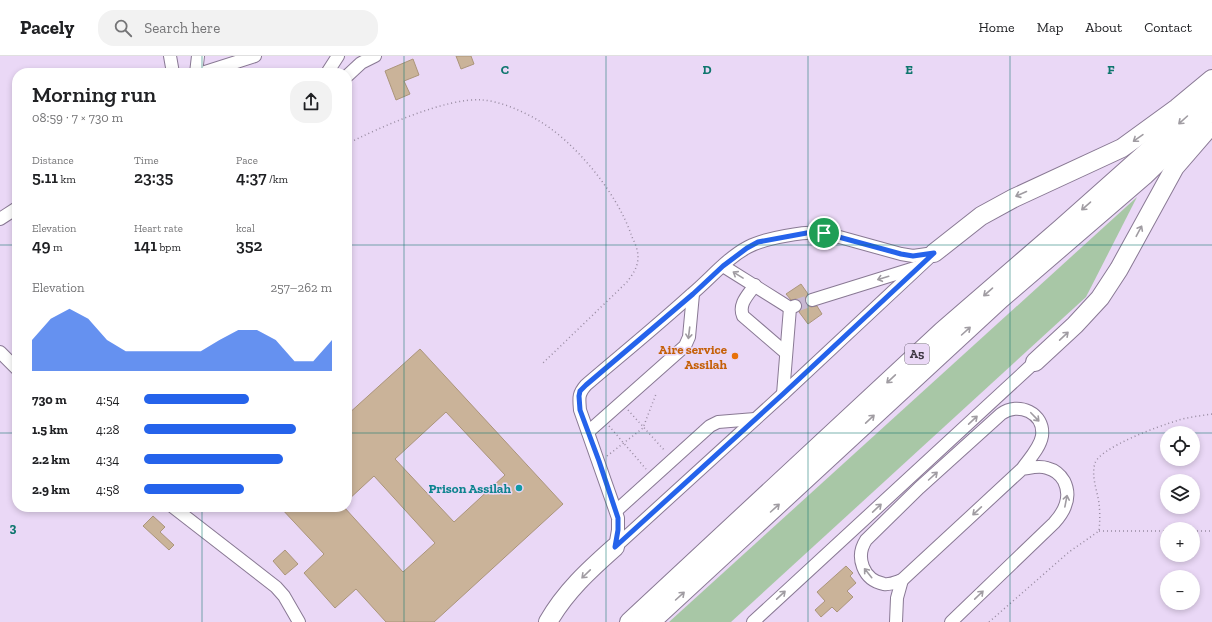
<!DOCTYPE html>
<meta charset="utf-8">
<style>
:root{--surface:#fff;--page:#f2f2f2;--text:#202124;--muted:#757577;--line:#e0e0e0;--accent:#2563eb}
body{margin:0;font-family:"Zilla Slab",serif;background:var(--page);color:var(--text);height:100vh;display:flex;flex-direction:column;font-size:15px;white-space:nowrap}
*{box-sizing:border-box;margin:0}
p{font-size:13px;color:var(--muted)}
.icon{flex:none;width:22px;height:22px;fill:none;stroke:currentColor;stroke-width:2;stroke-linecap:round;stroke-linejoin:round}
.map{position:relative;flex:1;overflow:hidden}
.sheet{position:absolute;left:12px;top:12px;width:340px;height:444px;display:flex;flex-direction:column;background:var(--surface);border-radius:16px;box-shadow:0 2px 6px #0003}
.sheet>*{flex:none}
.controls{position:absolute;left:1160px;top:370px;display:grid;gap:8px}
.controls a{display:grid;place-items:center;width:40px;height:40px;border-radius:50%;background:var(--surface);box-shadow:0 2px 6px #0003;font-size:20px}
.pin{position:absolute;display:grid;place-items:center;width:34px;height:34px;color:#fff;margin:-17px;border:2px solid #fff;border-radius:50%;box-shadow:0 1px 4px #0007}
.round{display:grid;place-items:center;flex:none;width:42px;height:42px;border-radius:16px;background:var(--page)}
.overview{display:flex;align-items:center;justify-content:space-between;height:68px;padding:0 20px}
h1{font-size:22px;font-weight:600;line-height:30px}
.stats{display:grid;grid-template-columns:repeat(3,1fr);gap:6px;height:68px;padding:4px 20px}
.stats div{display:grid;align-content:center}
.stats b{font-size:17px;font-weight:600}
.stats small{font-size:11px;font-weight:400}
.stats p{font-size:11px}
.chart{height:112px;padding:8px 20px}
.chart p{display:flex;justify-content:space-between}
.chart svg{width:100%;height:72px;margin-top:4px;fill:var(--accent);opacity:.7}
ul{padding:0 20px;list-style:none;font-size:13px}
li{display:grid;grid-template-columns:64px 48px 1fr;align-items:center;height:30px}
li i{height:10px;border-radius:5px;background:var(--accent)}
header{display:flex;align-items:center;gap:24px;box-sizing:border-box;height:56px;padding:0 20px;background:var(--surface);border-bottom:1px solid var(--line)}
header strong{font-size:19px}
nav{display:flex;gap:22px;margin-inline-start:auto;font-size:14px}
.search{width:280px;height:36px;background:var(--page);display:flex;align-items:center;gap:10px;box-sizing:border-box;padding:0 14px;border-radius:16px;color:var(--muted);font-size:15px}
.map>svg:first-child{display:block}
.green{fill:#a8c7a6}
.building{fill:#cab399;stroke:#ab957b;fill-rule:evenodd}
.lines{fill:none;stroke-linecap:round;stroke-linejoin:round}
.minor-tunnel{stroke:#c8b8d3;stroke-width:12;stroke-dasharray:12 6;stroke-linecap:butt}
.minor-casing{stroke:#897994;stroke-width:14}
.highway-casing{stroke:#897994;stroke-width:20}
.path{stroke:#988ba1;stroke-width:1.5;stroke-dasharray:1 3;stroke-linecap:butt}
.minor{stroke:#fff;stroke-width:12}
.highway{stroke:#fff;stroke-width:18}
.oneway{stroke:#a09ca2}
.route-casing{stroke:#fff;stroke-width:8}
.route{stroke:#2563eb;stroke-width:5}
.grid{fill:none;stroke:#0f766e;stroke-width:1;stroke-opacity:0.55}
.food-dot{fill:#e8710a;stroke:#ead8f6;stroke-width:1.5}
.culture-dot{fill:#0f9aa8;stroke:#ead8f6;stroke-width:1.5}
.labels{text-anchor:middle;stroke-width:3;stroke-linejoin:round;paint-order:stroke}
.shield{fill:#ead8f6;stroke:#73697a;stroke-width:1}
.shield-label{font-size:12px;font-weight:bold;fill:#403945}
.food-label{font-size:13px;font-weight:bold;fill:#c56008;stroke:#ead8f6;text-anchor:end}
.culture-label{font-size:13px;font-weight:bold;fill:#0d838f;stroke:#ead8f6;text-anchor:end}
.grid-label{font-size:13px;text-anchor:middle;font-weight:bold;fill:#0f766e;stroke:#ead8f6;stroke-width:3;stroke-linejoin:round;paint-order:stroke}
</style>
<header>
<strong>Pacely</strong>
<div class="search"><svg class="icon" aria-label="search" viewBox="0 0 24 24"><circle cx="10" cy="10" r="6"/><path d="M15 15l6 6"/></svg>Search here</div>
<nav><a>Home</a><a>Map</a><a>About</a><a>Contact</a></nav>
</header>
<div class="map">
<svg width="1212" height="566" viewBox="0 0 1212 566">
<rect width="100%" height="100%" fill="#ead8f6"/>
<polygon class="green" points="1137,141 1086,241 731,566 669,566"/>
<g class="building">
<polygon points="456,0 471,0 474,8 461,13"/>
<polygon points="413,3 419,19 404,25 410,38 396,44 385,15"/>
<polygon points="801,228 808,238 805,243 807,249 811,251 817,250 822,258 808,268 799,256 802,251 802,247 796,243 791,244 786,238"/>
<path d="M420,293l143,155 -129,118h-48l-30,-33 -21,19 -31,-35 20,-19 -44,-47h64l59,65 32,-29 -61,-67 -27,25v-86zM446,356l59,63 -51,47 -59,-63z"/>
<polygon points="153,460 165,471 160,476 174,489 169,494 143,470"/>
<polygon points="285,494 298,508 285,519 273,505"/>
<polygon points="846,510 853,517 850,520 856,527 847,535 853,541 837,556 832,551 821,561 815,554 825,545 817,536"/>
</g>
<g class="lines">
<polyline class="minor-tunnel" points="795,250 812,244"/>
<g class="minor-casing">
<g id="minor">
<polyline points="170,0 173,17"/>
<polyline points="196,17 198,0"/>
<polyline points="202,17 255,0"/>
<polyline points="327,17 338,0"/>
<polyline points="347,20 361,7 375,0"/>
<polyline points="0,163 17,152"/>
<polyline points="723,210 790,252 795,250"/>
<path d="M755,229c-7,10 -17,19 -12,31l43,37"/>
<polyline points="812,244 918,211"/>
<polyline points="0,296 17,313"/>
<polyline points="783,338 790,252"/>
<polyline points="588,376 685,290 689,281 693,238"/>
<polyline points="173,451 276,531 284,540 299,566"/>
<polyline points="616,455 710,370 718,366 755,363"/>
<path d="M615,491l3,-17v-12l-38,-108c-1,-12 -2,-16 6,-25 35,-30 72,-60 106,-91 18,-15 35,-36 56,-47 17,-9 57,-16 77,-14l76,21 12,2 21,-3"/>
<polyline points="615,491 783,338 934,197"/>
<polyline points="753,566 1035,306"/>
<polyline points="896,566 897,542 902,524"/>
<path d="M951,566l103,-99c11,-12 18,-26 10,-42 -4,-7 -9,-11 -17,-13 -8,-3 -17,0 -25,1l-120,111c-6,2 -12,5 -18,4 -21,-4 -29,-27 -18,-44l53,-52 82,-74c17,-13 44,-1 41,22 -2,12 -13,23 -20,33"/>
</g>
</g>
<g class="highway-casing">
<g id="highway">
<polyline points="934,197 981,160 1014,142 1122,92 1177,52 1212,23"/>
<polyline points="1035,306 1075,269 1100,242 1119,213 1175,111 1207,74"/>
<path d="M548,566c17,-30 41,-52 67,-75"/>
<polyline points="629,566 942,275 1060,173 1212,38"/>
<polyline points="651,566 1001,243 1144,120 1212,54"/>
</g>
</g>
<g class="path">
<path d="M347,88c31,-16 100,-47 135,-44 17,1 38,10 54,19 39,22 82,75 96,118 3,6 6,13 6,20 0,10 -5,17 -11,25l-84,81"/>
<polyline points="628,354 665,395"/>
<polyline points="609,370 646,413"/>
<polyline points="607,400 643,372 656,338"/>
<polyline points="1099,475 1167,475"/>
<polyline points="1193,475 1212,475"/>
<path d="M989,566l80,-70 30,-21c1,-10 1,-19 0,-28 -2,-13 -8,-27 -4,-40 6,-16 64,-37 81,-42 11,-4 24,-5 36,-7"/>
</g>
<use href="#minor" class="minor"/>
<use href="#highway" class="highway"/>
</g>
<defs><path id="oneway-shaft" d="M-6 0H5M1.5-3L5.5 0L1.5 3" fill="none" stroke-width="1.6" stroke-linecap="round" stroke-linejoin="round"/></defs>
<g class="oneway">
<use href="#oneway-shaft" transform="translate(1183 64) rotate(138)"/>
<use href="#oneway-shaft" transform="translate(1138 82) rotate(145)"/>
<use href="#oneway-shaft" transform="translate(1021 138) rotate(156)"/>
<use href="#oneway-shaft" transform="translate(1086 150) rotate(139)"/>
<use href="#oneway-shaft" transform="translate(1139 175) rotate(-62)"/>
<use href="#oneway-shaft" transform="translate(738 219) rotate(-148)"/>
<use href="#oneway-shaft" transform="translate(883 222) rotate(163)"/>
<use href="#oneway-shaft" transform="translate(988 236) rotate(139)"/>
<use href="#oneway-shaft" transform="translate(966 275) rotate(-42)"/>
<use href="#oneway-shaft" transform="translate(689 277) rotate(97)"/>
<use href="#oneway-shaft" transform="translate(1064 280) rotate(-43)"/>
<use href="#oneway-shaft" transform="translate(891 323) rotate(137)"/>
<use href="#oneway-shaft" transform="translate(1035 361) rotate(46)"/>
<use href="#oneway-shaft" transform="translate(870 363) rotate(-43)"/>
<use href="#oneway-shaft" transform="translate(973 364) rotate(-43)"/>
<use href="#oneway-shaft" transform="translate(933 420) rotate(-42)"/>
<use href="#oneway-shaft" transform="translate(1066 445) rotate(-79)"/>
<use href="#oneway-shaft" transform="translate(775 452) rotate(-42)"/>
<use href="#oneway-shaft" transform="translate(877 452) rotate(-43)"/>
<use href="#oneway-shaft" transform="translate(977 455) rotate(137)"/>
<use href="#oneway-shaft" transform="translate(868 517) rotate(-129)"/>
<use href="#oneway-shaft" transform="translate(586 518) rotate(136)"/>
<use href="#oneway-shaft" transform="translate(781 539) rotate(-43)"/>
<use href="#oneway-shaft" transform="translate(979 539) rotate(-44)"/>
<use href="#oneway-shaft" transform="translate(680 540) rotate(-42)"/>
</g>
<g class="lines">
<g class="route-casing">
<polygon id="route" points="812,176 824,177 901,198 913,200 934,197 783,338 615,491 618,474 618,462 599,405 580,354 579,340 580,335 586,329 693,238 723,210 747,192 758,186"/>
</g>
<use href="#route" class="route"/>
</g>
<path class="grid" d="M202,0v17M404,0v566M606,0v566M808,0v566M1010,0v566M0,189h17M347,189h865M0,377h17M347,377h820M1193,377h19M202,451v115"/>
<circle class="food-dot" cx="735" cy="300" r="4"/>
<circle class="culture-dot" cx="519" cy="432" r="4"/>
<g class="labels">
<rect class="shield" x="905" y="288" width="24" height="20" rx="3"/>
<g class="shield-label">
<text x="917" y="302">A5</text>
</g>
<g class="food-label">
<text x="727" y="298">Aire service<tspan x="727" dy="15">Assilah</tspan></text>
</g>
<g class="culture-label">
<text x="511" y="437">Prison Assilah</text>
</g>
</g>
<g class="grid-label">
<text x="505" y="18">C</text>
<text x="707" y="18">D</text>
<text x="909" y="18">E</text>
<text x="1111" y="18">F</text>
<text x="13" y="476">3</text>
</g>
</svg>
<div class="controls">
<a><svg class="icon" aria-label="locate" viewBox="0 0 24 24"><circle cx="12" cy="12" r="6"/><path d="M12 2v4M12 18v4M2 12h4M18 12h4"/></svg></a>
<a><svg class="icon" aria-label="layers" viewBox="0 0 24 24"><path d="M12 4l9 5-9 5-9-5zM3 14l9 5 9-5"/></svg></a>
<a>+</a>
<a>−</a>
</div>
<div class="pin" style="left:824px;top:177px;background:#1e9e55"><svg class="icon" aria-label="arrive" viewBox="0 0 24 24"><path d="M6 21V4h12l-3 4 3 4H6"/></svg></div>
<section class="sheet">
<div class="overview"><div><h1>Morning run</h1><p>08:59 · 7 × 730 m</p></div><a class="round"><svg class="icon" aria-label="share" viewBox="0 0 24 24"><path d="M12 15V3M7 8l5-5 5 5M5 13v7h14v-7"/></svg></a></div>
<div class="stats">
<div><p>Distance</p><b>5.11<small> km</small></b></div>
<div><p>Time</p><b>23:35</b></div>
<div><p>Pace</p><b>4:37<small> /km</small></b></div>
</div>
<div class="stats">
<div><p>Elevation</p><b>49<small> m</small></b></div>
<div><p>Heart rate</p><b>141<small> bpm</small></b></div>
<div><p>kcal</p><b>352</b></div>
</div>
<div class="chart"><p><span>Elevation</span>257–262 m</p>
<svg viewBox="0 0 160 44" preserveAspectRatio="none"><path d="M0 44V25L10 12L20 6L30 12L40 25L50 32L60 32L70 32L80 32L90 32L100 25L110 19L120 19L130 25L140 38L150 38L160 25V44z"/></svg>
</div>
<ul>
<li><b>730 m</b>4:54<i style="width:56%"></i></li>
<li><b>1.5 km</b>4:28<i style="width:81%"></i></li>
<li><b>2.2 km</b>4:34<i style="width:74%"></i></li>
<li><b>2.9 km</b>4:58<i style="width:53%"></i></li>
</ul>
</section>
</div>
